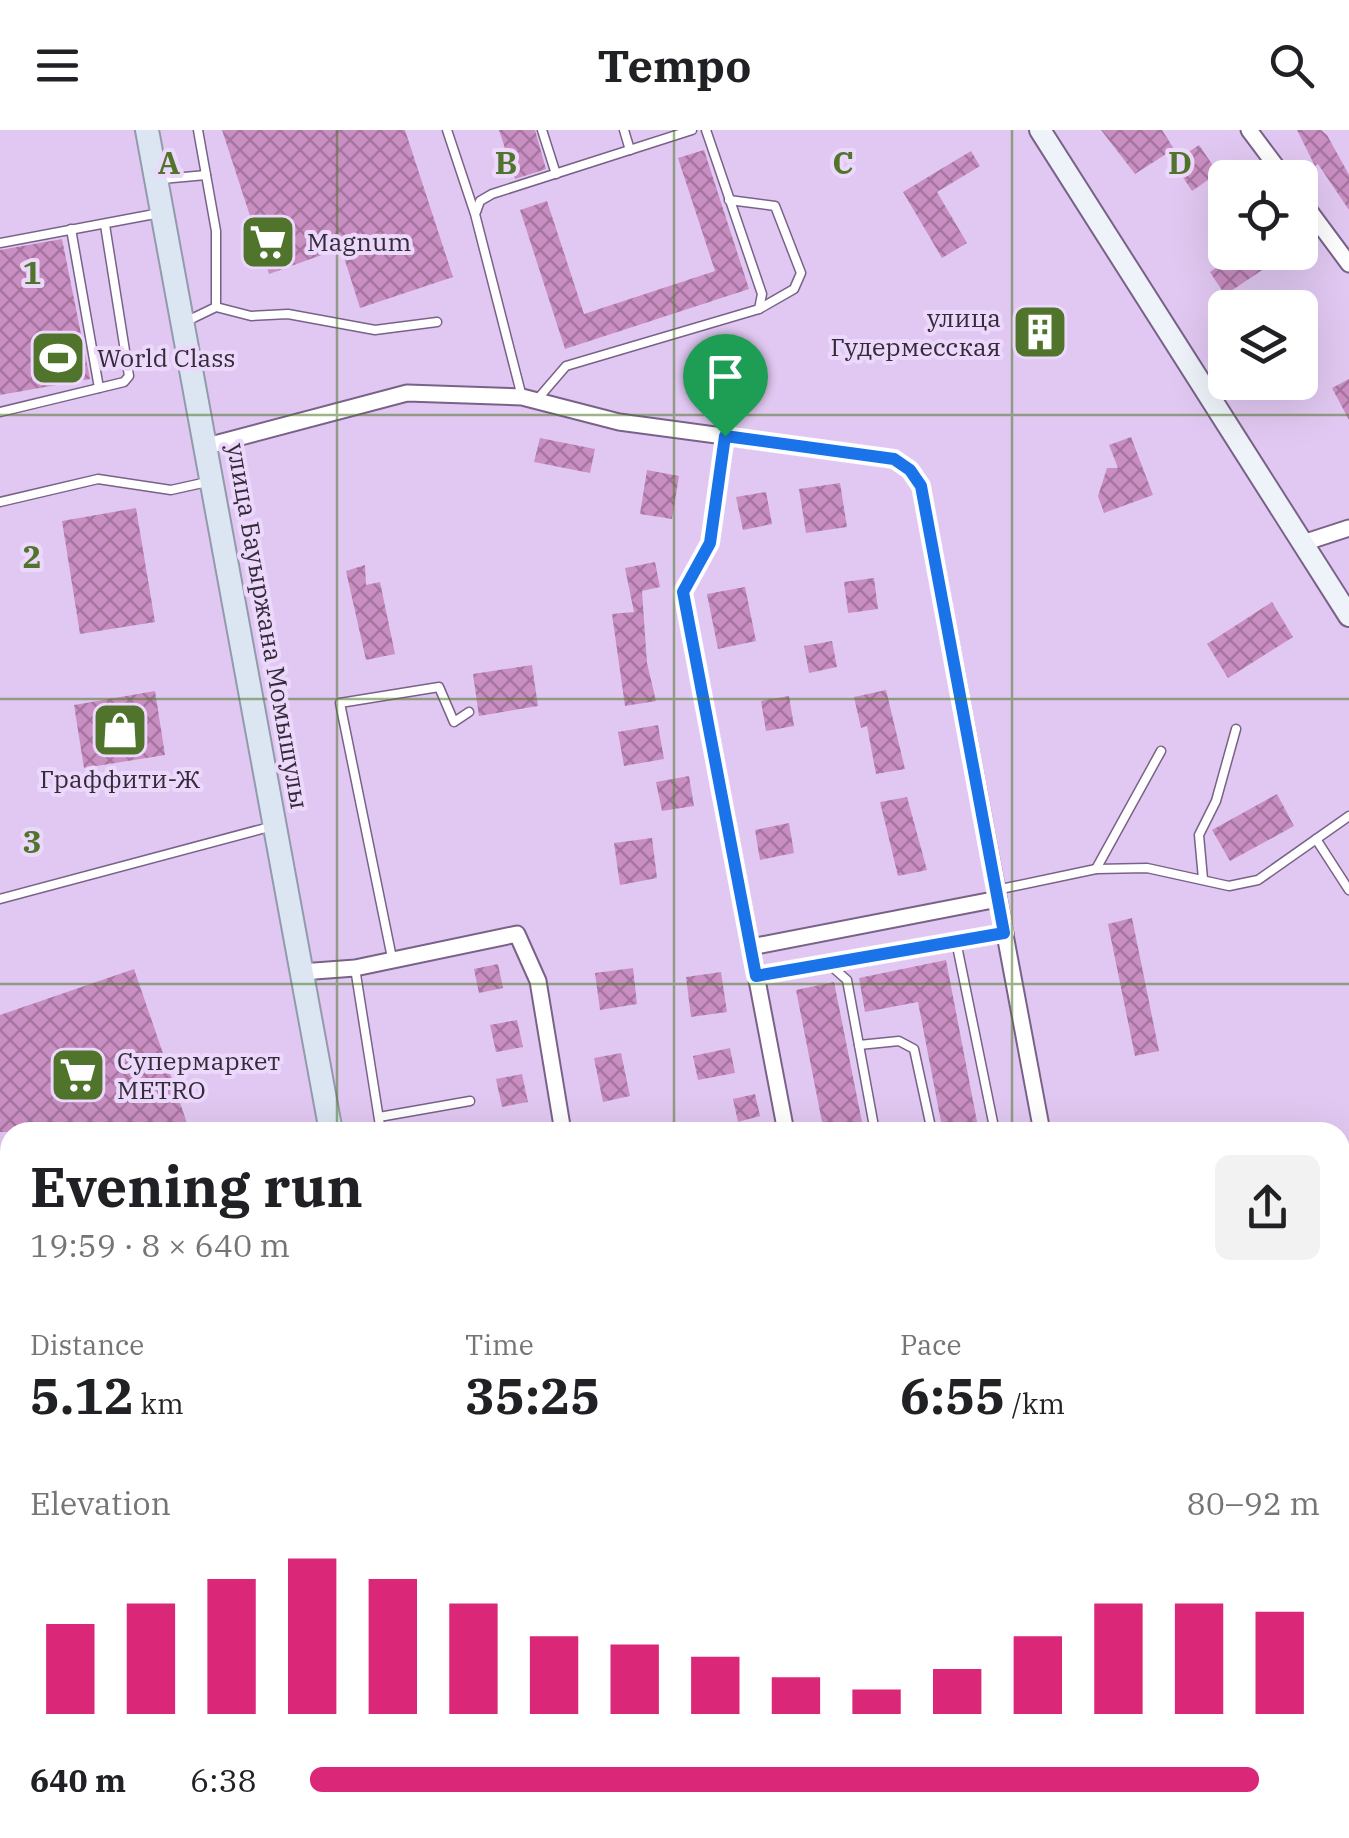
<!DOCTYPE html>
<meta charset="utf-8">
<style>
:root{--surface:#fff;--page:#f2f2f2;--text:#202124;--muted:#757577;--accent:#db2777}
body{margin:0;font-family:"IBM Plex Serif",serif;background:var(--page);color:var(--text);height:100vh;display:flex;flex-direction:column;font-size:38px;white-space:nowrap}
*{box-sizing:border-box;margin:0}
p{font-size:32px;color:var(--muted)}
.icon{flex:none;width:55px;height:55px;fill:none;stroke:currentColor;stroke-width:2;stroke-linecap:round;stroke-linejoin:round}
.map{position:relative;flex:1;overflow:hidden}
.drawer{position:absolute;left:0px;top:992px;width:1350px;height:718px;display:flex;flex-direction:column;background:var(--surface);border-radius:30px 30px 0 0;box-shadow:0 10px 40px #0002}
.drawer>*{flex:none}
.controls{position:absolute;left:1208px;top:30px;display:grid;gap:20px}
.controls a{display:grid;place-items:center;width:110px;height:110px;border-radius:15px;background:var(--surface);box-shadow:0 10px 40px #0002;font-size:50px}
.pin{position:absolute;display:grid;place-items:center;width:85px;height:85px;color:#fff;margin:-102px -42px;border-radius:50% 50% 50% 0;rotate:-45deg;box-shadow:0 0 10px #0007}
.pin .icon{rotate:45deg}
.round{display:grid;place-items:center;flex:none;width:105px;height:105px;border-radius:15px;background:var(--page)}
.overview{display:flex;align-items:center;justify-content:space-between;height:170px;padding:0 30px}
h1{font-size:55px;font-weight:800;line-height:75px}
.stats{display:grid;grid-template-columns:repeat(3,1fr);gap:15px;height:170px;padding:10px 30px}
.stats div{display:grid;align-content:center}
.stats b{font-size:50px;font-weight:800}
.stats small{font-size:28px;font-weight:400}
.stats p{font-size:28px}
.chart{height:280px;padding:20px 30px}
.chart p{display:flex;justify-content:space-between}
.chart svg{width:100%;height:180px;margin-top:10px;stroke:var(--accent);stroke-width:6}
ul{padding:0 30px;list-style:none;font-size:32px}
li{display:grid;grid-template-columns:160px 120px 1fr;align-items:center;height:75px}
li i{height:25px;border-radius:12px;background:var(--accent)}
header{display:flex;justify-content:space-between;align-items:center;height:130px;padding:0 30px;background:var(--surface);font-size:45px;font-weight:800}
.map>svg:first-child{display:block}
.building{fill:url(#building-cross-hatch)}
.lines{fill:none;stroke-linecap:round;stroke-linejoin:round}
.service-casing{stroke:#796288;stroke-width:11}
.minor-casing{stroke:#796288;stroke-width:19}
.secondary-casing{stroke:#796288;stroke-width:24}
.primary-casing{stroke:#929aac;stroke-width:26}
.service{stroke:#fff;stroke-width:8}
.minor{stroke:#fff;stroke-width:15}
.secondary{stroke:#eef3f9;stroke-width:20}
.primary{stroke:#dce6f2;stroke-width:22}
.route-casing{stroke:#fff;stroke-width:20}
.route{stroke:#1a73e8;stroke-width:12}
.grid{fill:none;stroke:#51742c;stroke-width:2.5;stroke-opacity:0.55}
.labels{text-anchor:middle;stroke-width:8;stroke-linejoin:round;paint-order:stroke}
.poi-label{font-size:25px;fill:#342a3a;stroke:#ebd8fa;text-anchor:start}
.street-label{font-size:25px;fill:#342a3a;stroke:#ebd8fa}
.grid-label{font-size:32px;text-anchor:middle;font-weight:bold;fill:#51742c;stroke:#ebd8fa;stroke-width:8;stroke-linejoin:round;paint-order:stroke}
</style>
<header><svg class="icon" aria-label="menu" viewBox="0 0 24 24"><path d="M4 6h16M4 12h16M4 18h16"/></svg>Tempo<svg class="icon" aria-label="search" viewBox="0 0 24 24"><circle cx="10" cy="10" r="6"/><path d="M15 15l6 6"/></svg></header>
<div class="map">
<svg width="1349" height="1708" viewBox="0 0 1349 1708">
<defs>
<pattern id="building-cross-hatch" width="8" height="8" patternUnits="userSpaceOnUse" patternTransform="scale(2.5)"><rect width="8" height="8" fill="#ca8fc2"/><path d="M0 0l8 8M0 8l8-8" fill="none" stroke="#a5759f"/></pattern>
</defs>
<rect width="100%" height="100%" fill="#e1c8f2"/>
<g class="building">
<polygon points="222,0 405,0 453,147 360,178 341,118 269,144"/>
<polygon points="499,0 535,0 546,39 515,49"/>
<polygon points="1101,0 1162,0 1174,19 1135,44"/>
<polygon points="1297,0 1321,0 1327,5 1349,45 1349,80 1318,34 1315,36"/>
<polygon points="1199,15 1218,43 1192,61 1173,32"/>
<polygon points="704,20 749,159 565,219 520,80 547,71 584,184 715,141 678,28"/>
<polygon points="971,21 980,36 937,62 967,113 942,128 903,62"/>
<polygon points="62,109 90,249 0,265 0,120"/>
<polygon points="1240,122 1264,122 1271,134 1225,165 1210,142"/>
<polygon points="1044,179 1062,212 1035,225 1018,193"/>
<polygon points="1349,249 1349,290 1332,258"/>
<polygon points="1131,307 1153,365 1104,383 1098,366 1107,338 1118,338 1109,315"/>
<polygon points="540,308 595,319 590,343 534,332"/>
<polygon points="647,340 679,346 672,389 640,384"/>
<polygon points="840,353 847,397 806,403 799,359"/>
<polygon points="766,362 772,394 743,400 736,367"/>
<polygon points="136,378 155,492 80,504 62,391"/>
<polygon points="655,432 660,457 642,461 647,533 656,571 625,576 612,484 634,482 625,438"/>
<polygon points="365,435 366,455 380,452 395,524 366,530 346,441"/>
<polygon points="874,448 878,479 848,483 844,452"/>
<polygon points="745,457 756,511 718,519 707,464"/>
<polygon points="1272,472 1293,507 1228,548 1207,514"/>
<polygon points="832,511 837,537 809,543 804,516"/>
<polygon points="532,535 538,576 479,586 473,544"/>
<polygon points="886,560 905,639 876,644 867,596 861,598 854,567"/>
<polygon points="155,561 165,625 84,638 74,575"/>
<polygon points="789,566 794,596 766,601 761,571"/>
<polygon points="658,595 664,629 624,636 618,602"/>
<polygon points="689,646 694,676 662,681 656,652"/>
<polygon points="1277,664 1294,696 1230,731 1212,700"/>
<polygon points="907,667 927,740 898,746 880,672"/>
<polygon points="789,693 794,723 760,730 755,700"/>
<polygon points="652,708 657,748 620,755 614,713"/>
<polygon points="1132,788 1159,921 1135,926 1108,794"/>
<polygon points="946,830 979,1002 943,1002 918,872 865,882 859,848"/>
<polygon points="498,834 503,858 479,863 474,839"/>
<polygon points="633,838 637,874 600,880 595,843"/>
<polygon points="134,839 189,999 0,1002 0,885"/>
<polygon points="721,842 727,882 691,887 686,847"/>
<polygon points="834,852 864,1002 824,1002 796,860"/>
<polygon points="517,890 523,917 496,922 490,895"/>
<polygon points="730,918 735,943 698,950 693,926"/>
<polygon points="621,923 630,966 603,972 594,928"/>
<polygon points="522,944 528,972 502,977 496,949"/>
<polygon points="755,964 760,986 738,992 733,969"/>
</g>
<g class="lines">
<g class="service-casing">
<g id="service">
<polyline points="447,0 475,84 522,267"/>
<polyline points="542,0 556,44"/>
<polyline points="624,0 630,20"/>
<polyline points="162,49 206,45"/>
<polyline points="729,70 775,76 801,143 794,159 759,179"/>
<polyline points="476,82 480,71 492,64 692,0"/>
<polyline points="71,99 99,258"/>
<polyline points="0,113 160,83"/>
<polyline points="216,177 251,186 288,184 375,200 437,192"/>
<polyline points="187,191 216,177 216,101 198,0"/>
<polyline points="535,272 566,236 759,179 762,164 706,0"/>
<polyline points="0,282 124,252 129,246 105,95"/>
<polyline points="0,372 98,349 171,360 207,352"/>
<polyline points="1316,709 1349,760"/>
<polyline points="1096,739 1161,621"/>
<polyline points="1203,749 1199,705 1216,671 1236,599"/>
<polyline points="996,760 1096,739 1147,738 1229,756 1258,750 1349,686"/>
<polyline points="0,769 273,696"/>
<polyline points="956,811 995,1002"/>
<polyline points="392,828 340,573 439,557 454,592 469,582"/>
<polyline points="830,835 847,850 875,1002"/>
<polyline points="355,838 381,1002"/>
<polyline points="859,915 899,911 914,919 932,1002"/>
<polyline points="379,987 470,971"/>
<polyline points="0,1327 10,1359"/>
<polyline points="0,1378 10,1374"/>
<polyline points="1340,1413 1349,1412"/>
<polyline points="0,1566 10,1563"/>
<polyline points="0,1668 10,1699"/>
<polyline points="401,1700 402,1708"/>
<polyline points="527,1700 529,1708"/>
<polyline points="1300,1700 1301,1708"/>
<polyline points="233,1708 256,1700"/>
</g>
</g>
<g class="minor-casing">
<g id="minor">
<polyline points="1249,0 1285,48"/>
<polyline points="1300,68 1349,134"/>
<polyline points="725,306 710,413 683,462 786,1002"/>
<polyline points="207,316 407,263 522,267 619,292 894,329 910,340 921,356 1042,1002"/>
<polyline points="1303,413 1349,398"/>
<polyline points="751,817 998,769"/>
<polyline points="301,842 355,838 517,804 538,851 563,1002"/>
<polyline points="756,846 1005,803"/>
<polyline points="710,1700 712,1708"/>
<polyline points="923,1700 924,1708"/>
<polyline points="1172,1700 1174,1708"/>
</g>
</g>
<g class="secondary-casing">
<polyline id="secondary" points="1040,0 1349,486"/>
</g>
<g class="primary-casing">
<g id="primary">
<polyline points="147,0 331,1002"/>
<polyline points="459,1700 461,1708"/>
</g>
</g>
<use href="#service" class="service"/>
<use href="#minor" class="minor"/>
<use href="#secondary" class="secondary"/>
<use href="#primary" class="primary"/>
</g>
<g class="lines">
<g class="route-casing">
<polygon id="route" points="725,306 894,329 910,340 921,356 1004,803 756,846 683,462 710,413"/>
</g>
<use href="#route" class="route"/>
</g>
<path class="grid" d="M337,0v1002M674,0v1002M1012,0v1002M0,285h1349M0,569h1349M0,854h1349M0,1139h10M1340,1139h9M0,1423h10M1340,1423h9M337,1700v8M674,1700v8M1012,1700v8"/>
<defs>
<g id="supermarket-square" transform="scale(2.875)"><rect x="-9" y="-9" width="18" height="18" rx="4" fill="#51742c" stroke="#ebd8fa"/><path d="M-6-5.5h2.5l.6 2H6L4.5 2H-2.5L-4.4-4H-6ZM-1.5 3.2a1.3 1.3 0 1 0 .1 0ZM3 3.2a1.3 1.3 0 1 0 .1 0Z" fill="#fff"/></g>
<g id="building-square" transform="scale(2.875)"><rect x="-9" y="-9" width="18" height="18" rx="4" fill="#51742c" stroke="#ebd8fa"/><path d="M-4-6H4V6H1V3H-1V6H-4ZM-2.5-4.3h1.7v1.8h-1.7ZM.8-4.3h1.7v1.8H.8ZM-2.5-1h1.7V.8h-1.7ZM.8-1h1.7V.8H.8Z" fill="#fff"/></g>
<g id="stadium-square" transform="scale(2.875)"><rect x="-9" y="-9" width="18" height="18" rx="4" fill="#51742c" stroke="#ebd8fa"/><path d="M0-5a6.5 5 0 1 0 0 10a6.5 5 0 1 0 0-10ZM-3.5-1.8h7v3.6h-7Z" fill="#fff"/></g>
<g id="shop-square" transform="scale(2.875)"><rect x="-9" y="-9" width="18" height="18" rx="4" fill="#51742c" stroke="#ebd8fa"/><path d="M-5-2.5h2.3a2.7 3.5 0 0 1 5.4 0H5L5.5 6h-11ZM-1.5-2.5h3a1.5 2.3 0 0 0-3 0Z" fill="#fff"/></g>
</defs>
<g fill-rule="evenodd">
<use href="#supermarket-square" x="268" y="112"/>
<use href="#building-square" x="1040" y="202"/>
<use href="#stadium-square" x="58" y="228"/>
<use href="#shop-square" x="120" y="600"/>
<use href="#supermarket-square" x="78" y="945"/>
</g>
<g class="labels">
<g class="poi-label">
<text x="307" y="121">Magnum</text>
<text x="1001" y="197" text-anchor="end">улица<tspan x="1001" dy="29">Гудермесская</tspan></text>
<text x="97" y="237">World Class</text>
<text x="120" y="658" text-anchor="middle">Граффити-Ж</text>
<text x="117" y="940">Супермаркет<tspan x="117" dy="29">METRO</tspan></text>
</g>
<g class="street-label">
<text transform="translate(268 496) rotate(80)" y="9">улица Бауыржана Момышулы</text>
</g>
</g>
<g class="grid-label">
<text x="169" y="44">A</text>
<text x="506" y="44">B</text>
<text x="843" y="44">C</text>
<text x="1180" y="44">D</text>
<text x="32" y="154">1</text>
<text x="32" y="438">2</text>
<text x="32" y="723">3</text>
</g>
</svg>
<div class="controls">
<a><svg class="icon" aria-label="locate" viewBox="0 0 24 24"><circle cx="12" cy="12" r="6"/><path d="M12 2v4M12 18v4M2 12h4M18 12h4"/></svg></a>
<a><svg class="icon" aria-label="layers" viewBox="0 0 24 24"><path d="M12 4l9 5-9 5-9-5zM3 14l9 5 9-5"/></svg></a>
</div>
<div class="pin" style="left:725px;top:306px;background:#1e9e55"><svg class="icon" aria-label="arrive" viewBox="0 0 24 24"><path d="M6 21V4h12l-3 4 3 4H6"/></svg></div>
<section class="drawer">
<div class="overview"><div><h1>Evening run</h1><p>19:59 · 8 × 640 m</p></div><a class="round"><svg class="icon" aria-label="share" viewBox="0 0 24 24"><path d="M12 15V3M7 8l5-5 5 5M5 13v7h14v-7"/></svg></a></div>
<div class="stats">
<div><p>Distance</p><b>5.12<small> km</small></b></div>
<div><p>Time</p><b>35:25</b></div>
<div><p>Pace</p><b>6:55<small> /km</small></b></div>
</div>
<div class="chart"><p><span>Elevation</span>80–92 m</p>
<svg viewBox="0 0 160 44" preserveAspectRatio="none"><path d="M5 44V22M15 44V17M25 44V11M35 44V6M45 44V11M55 44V17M65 44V25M75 44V27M85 44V30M95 44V35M105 44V38M115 44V33M125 44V25M135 44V17M145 44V17M155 44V19"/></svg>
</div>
<ul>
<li><b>640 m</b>6:38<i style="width:94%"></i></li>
</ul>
</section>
</div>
